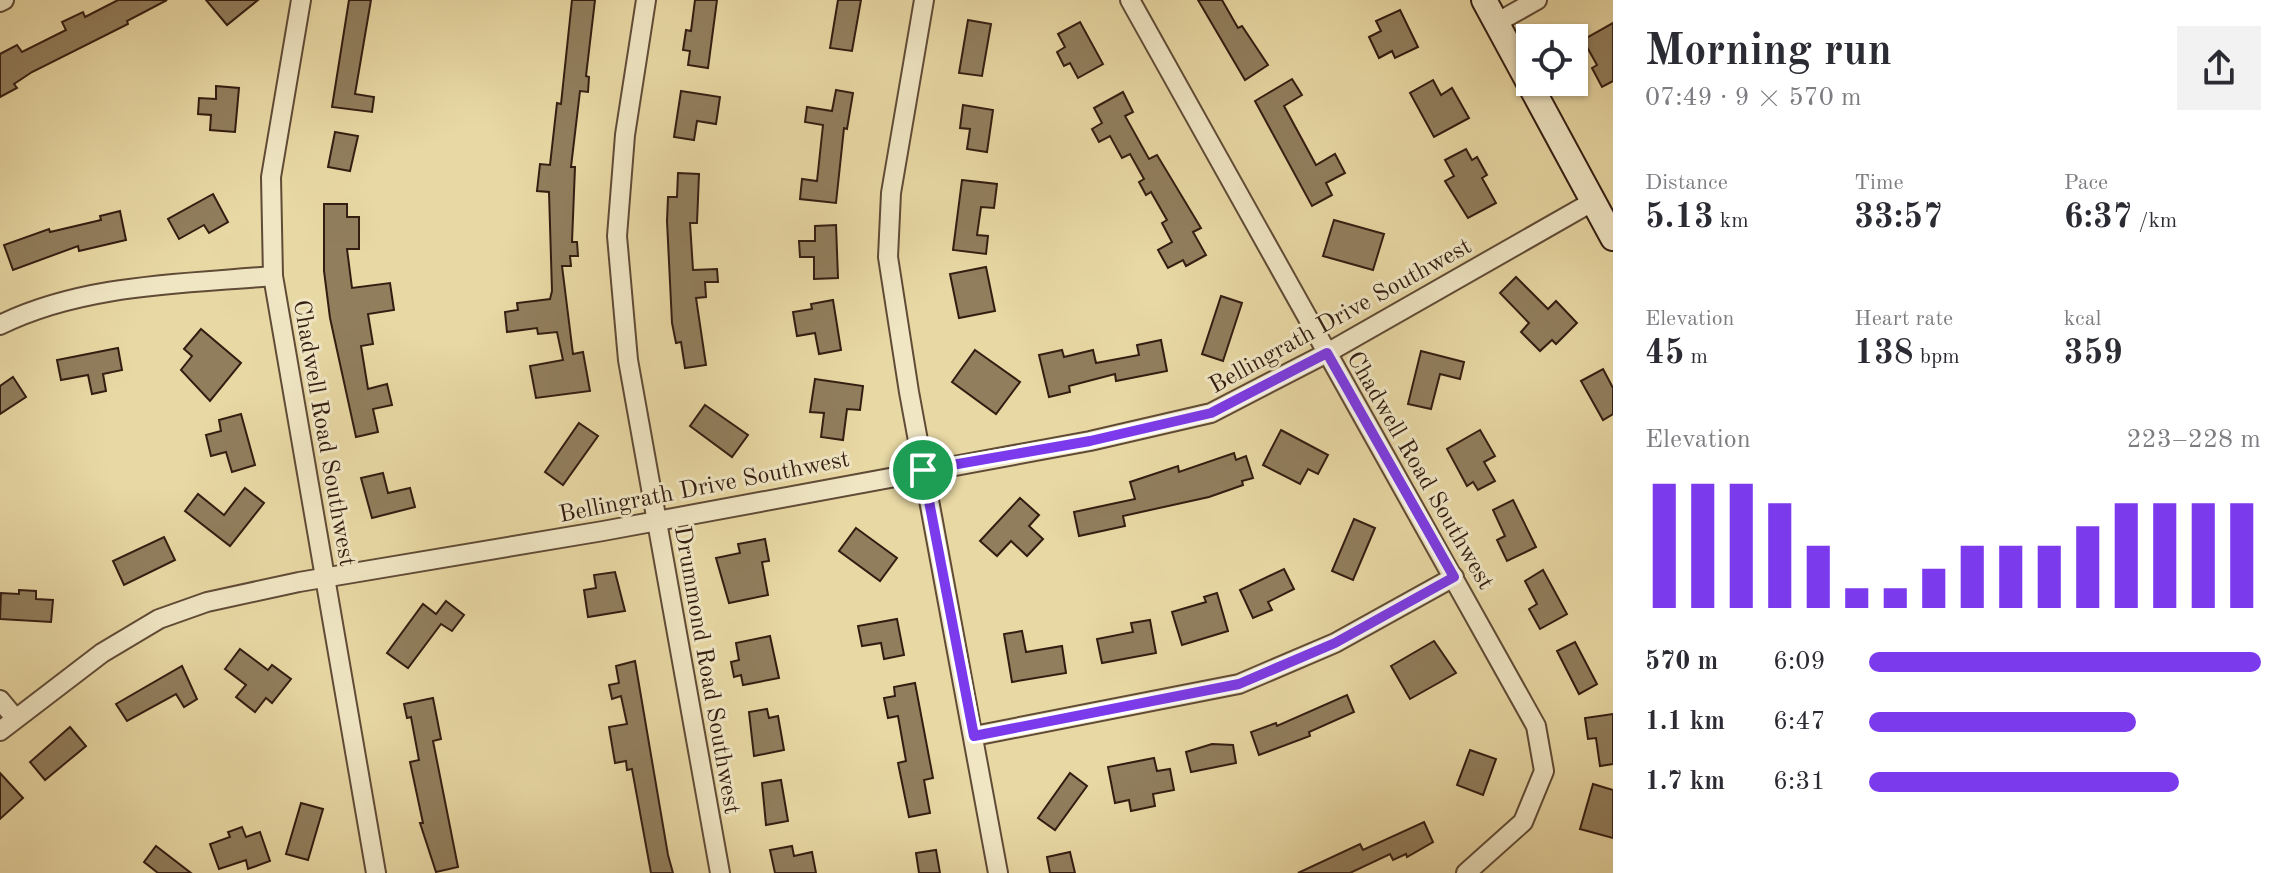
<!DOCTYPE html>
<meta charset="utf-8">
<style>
:root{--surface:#fff;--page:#f2f2f3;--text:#2b2b33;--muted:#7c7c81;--accent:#7c3aed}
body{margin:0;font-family:"Old Standard TT",serif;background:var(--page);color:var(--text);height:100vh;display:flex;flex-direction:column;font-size:30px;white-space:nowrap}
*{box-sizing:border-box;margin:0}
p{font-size:26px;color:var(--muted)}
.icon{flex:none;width:44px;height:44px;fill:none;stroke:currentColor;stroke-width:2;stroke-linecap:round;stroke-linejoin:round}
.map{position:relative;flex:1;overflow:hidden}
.sheet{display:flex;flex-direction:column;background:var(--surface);width:680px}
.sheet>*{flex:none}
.buttons{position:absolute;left:1516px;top:24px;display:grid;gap:16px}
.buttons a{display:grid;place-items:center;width:72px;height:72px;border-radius:0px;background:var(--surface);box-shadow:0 2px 6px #0004;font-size:40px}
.pin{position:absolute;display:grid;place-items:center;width:68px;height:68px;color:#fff;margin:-34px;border:4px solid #fff;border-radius:50%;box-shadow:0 2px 8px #0007}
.round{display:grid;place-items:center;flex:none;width:84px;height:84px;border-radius:0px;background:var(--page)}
.overview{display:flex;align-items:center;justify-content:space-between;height:136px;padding:0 32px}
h1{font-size:44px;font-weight:700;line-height:60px}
.metrics{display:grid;grid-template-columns:repeat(3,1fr);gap:12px;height:136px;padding:8px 32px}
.metrics div{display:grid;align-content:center}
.metrics b{font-size:34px;font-weight:700}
.metrics small{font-size:22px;font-weight:400}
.metrics p{font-size:22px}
.chart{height:224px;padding:16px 32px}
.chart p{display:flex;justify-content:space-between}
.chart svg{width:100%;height:144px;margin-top:8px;stroke:var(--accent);stroke-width:6}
ul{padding:0 32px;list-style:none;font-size:26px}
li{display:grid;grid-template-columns:128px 96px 1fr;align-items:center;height:60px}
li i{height:20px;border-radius:10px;background:var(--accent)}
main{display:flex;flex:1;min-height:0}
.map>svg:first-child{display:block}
.building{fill:#917e5d;stroke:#331c11;stroke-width:2}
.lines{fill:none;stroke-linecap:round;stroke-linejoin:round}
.minor-casing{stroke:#604b36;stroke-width:22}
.secondary-casing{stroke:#331c11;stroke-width:28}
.minor{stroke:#f0e6c4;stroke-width:18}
.secondary{stroke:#f0e6c4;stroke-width:24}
.route-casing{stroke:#fff;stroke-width:16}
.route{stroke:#7c3aed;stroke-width:10}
.labels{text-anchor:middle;stroke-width:6;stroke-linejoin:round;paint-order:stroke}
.street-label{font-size:24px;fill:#331c11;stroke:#f0e6c4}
</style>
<main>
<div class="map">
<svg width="1613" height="873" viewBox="0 0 1613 873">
<rect width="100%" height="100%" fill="#e8d8a4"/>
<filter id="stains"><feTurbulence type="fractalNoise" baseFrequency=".0025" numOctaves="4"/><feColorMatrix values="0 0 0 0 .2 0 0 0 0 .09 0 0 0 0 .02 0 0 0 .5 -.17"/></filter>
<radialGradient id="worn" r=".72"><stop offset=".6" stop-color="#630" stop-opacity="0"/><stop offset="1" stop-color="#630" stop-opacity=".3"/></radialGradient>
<g class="building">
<polygon points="118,0 167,0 127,21 128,24 32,72 14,84 17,88 0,97 0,54 17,45 22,52 66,30 62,22 83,12 85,17"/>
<polygon points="206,0 258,0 227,25"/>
<polygon points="349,0 371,0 355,94 374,97 372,112 332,107"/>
<polygon points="572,0 595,0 586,76 589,77 588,92 580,91 571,167 575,167 572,242 577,242 578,256 570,256 571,266 562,266 573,354 583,352 590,391 536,398 530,366 563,360 557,332 538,334 537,328 507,332 505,312 518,310 517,303 550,299 552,291 549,192 537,191 540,164 550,165 557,103 561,104"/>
<polygon points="695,0 717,0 708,68 688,65 690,51 683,50 686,30 691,31"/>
<polygon points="838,0 861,0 852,51 830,48"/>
<polygon points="1198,0 1222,0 1238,28 1242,26 1268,65 1245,80"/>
<polygon points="1400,10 1418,47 1395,58 1392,51 1379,58 1369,37 1381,31 1376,21"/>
<polygon points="968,20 991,24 982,76 959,73"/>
<polygon points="1080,22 1103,64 1078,78 1070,63 1064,66 1057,52 1065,47 1058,34"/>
<polygon points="1613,23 1613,81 1602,87 1592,68 1597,65 1583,40"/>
<polygon points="1292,79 1302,95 1284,106 1316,165 1335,154 1345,173 1326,183 1332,195 1312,206 1255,101"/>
<polygon points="1433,80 1441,95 1452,88 1469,118 1434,137 1410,93"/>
<polygon points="216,86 239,88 235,132 210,130 211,115 198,114 199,98 216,99"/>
<polygon points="836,90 853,93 847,129 844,128 836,203 800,199 802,179 817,181 823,125 805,122 807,107 832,111"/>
<polygon points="681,91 720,97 716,124 697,121 694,140 674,137"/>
<polygon points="1123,92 1133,112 1125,116 1149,159 1157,155 1201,228 1193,232 1206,255 1186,266 1183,260 1168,268 1158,250 1172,242 1162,223 1167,220 1151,192 1146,195 1139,182 1144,179 1130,154 1122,158 1110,136 1099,142 1092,129 1102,123 1094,108"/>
<polygon points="963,105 993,110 987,152 967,149 970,129 960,128"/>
<polygon points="335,132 358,136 350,171 328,167"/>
<polygon points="1466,149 1472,160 1477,157 1487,175 1482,178 1496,203 1468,218 1445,181 1454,176 1445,160"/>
<polygon points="678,173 699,174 697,223 690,223 693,270 717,269 718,282 705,282 706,297 696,298 706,365 685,368 681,342 676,343 672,323 667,221 668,197 677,197"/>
<polygon points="962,180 997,184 994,208 981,207 977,235 988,236 986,254 953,250"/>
<polygon points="213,194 228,222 209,233 204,225 179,239 168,219"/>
<polygon points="324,204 347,204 347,217 359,217 359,249 347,249 352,288 390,283 394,310 368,314 373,344 361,346 368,389 387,384 392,405 373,409 378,432 356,437 330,318 324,271"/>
<polygon points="120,211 126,240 79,251 78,246 13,270 4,245 49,229 50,232 101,220 100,216"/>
<polygon points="1334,220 1384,234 1373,270 1323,256"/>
<polygon points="836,225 838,278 814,279 814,257 800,257 799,241 815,241 815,226"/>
<polygon points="986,267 995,311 959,318 950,274"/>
<polygon points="1516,277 1548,309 1556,301 1577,323 1556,344 1552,340 1540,351 1521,332 1529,323 1500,293"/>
<polygon points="1221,296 1242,303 1223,361 1202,354"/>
<polygon points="833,300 841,350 819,354 815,333 797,336 793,312 812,309 811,304"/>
<polygon points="201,329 241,363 210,401 181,370 192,356 184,349"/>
<polygon points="1161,340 1167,371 1116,381 1115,374 1069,386 1070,392 1049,397 1039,355 1062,350 1064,357 1093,350 1096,363 1139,355 1137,345"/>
<polygon points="118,348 122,370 103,374 106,391 92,394 88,375 61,380 57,360"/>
<polygon points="975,350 1020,382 996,414 952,382"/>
<polygon points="1421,351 1464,362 1460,379 1440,374 1431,409 1408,404"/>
<polygon points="1603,369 1613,388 1613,414 1603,420 1581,381"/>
<polygon points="13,377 26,397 0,414 0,386"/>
<polygon points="815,379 863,386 860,410 847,409 843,440 821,437 824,413 810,412"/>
<polygon points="705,405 748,435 732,457 690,426"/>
<polygon points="241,414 255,465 232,472 226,452 211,456 206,435 221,431 219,420"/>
<polygon points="579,423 598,436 563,485 545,472"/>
<polygon points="1281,430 1328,455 1318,474 1308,469 1300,484 1263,465"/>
<polygon points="1480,430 1495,456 1484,462 1495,481 1478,490 1473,482 1467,486 1447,449"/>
<polygon points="1234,453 1236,460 1246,456 1253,478 1242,481 1243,485 1209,497 1123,516 1125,526 1079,536 1074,512 1135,499 1130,482 1178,466 1179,472"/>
<polygon points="383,473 388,493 410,488 415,507 372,518 361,478"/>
<polygon points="245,488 264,503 230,546 185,511 198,494 224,515"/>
<polygon points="1020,498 1039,515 1029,526 1043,539 1027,556 1011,541 997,556 980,541"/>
<polygon points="1513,500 1536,547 1507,561 1497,540 1505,536 1493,510"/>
<polygon points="1354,519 1375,528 1353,580 1332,571"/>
<polygon points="856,528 897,558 880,581 839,551"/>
<polygon points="164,537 175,560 124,585 113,561"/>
<polygon points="765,539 769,561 762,562 768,595 729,603 716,558 740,553 738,544"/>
<polygon points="1284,569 1294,589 1268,602 1272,610 1253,618 1240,590"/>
<polygon points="1543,570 1567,614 1540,629 1529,609 1537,604 1525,581"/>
<polygon points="615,572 625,611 588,617 584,590 596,588 594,575"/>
<polygon points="19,590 36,591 36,599 53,600 51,622 0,619 1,593 19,594"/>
<polygon points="1217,593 1228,631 1182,645 1172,612 1206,602 1204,597"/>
<polygon points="446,601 464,615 452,631 441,624 408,668 387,653 423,604 436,614"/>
<polygon points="897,619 904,655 884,659 881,643 862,646 858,626"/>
<polygon points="1150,620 1156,653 1102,663 1097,639 1133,632 1131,623"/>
<polygon points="1022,631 1026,652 1062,646 1066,673 1012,682 1004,634"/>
<polygon points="770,636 779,678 743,685 741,675 734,677 731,662 739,660 736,643"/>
<polygon points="1434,641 1456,673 1410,699 1391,666"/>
<polygon points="1575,642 1597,684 1579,694 1557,651"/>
<polygon points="240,649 268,670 272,665 291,679 272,703 266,698 255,712 236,697 246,685 225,669"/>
<polygon points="635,661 668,855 673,873 651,873 632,769 627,770 626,761 615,763 609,727 627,724 621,696 612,699 609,685 619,683 616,666"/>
<polygon points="182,666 197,699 184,707 176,694 127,721 116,704"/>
<polygon points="915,683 933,778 924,780 930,813 909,817 898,763 906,761 898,716 888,718 884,698 895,696 894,687"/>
<polygon points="1347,695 1354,712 1309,732 1310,736 1259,755 1251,732 1276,723 1277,726"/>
<polygon points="433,698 441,739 433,741 458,867 436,872 420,823 423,823 410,762 419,760 411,717 407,718 404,704"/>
<polygon points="767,709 769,718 778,716 784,750 754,756 749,712"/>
<polygon points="1613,714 1613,764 1600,766 1596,738 1588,739 1585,718"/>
<polygon points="70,727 86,746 45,780 30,762"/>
<polygon points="1212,744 1233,745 1236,763 1191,772 1186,752"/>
<polygon points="1470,750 1496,759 1483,795 1457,785"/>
<polygon points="1154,758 1157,771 1170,769 1174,790 1153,794 1155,806 1131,811 1129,800 1115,803 1108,767"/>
<polygon points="0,773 23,798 0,819"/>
<polygon points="1070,773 1087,786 1055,830 1038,818"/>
<polygon points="781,780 788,821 766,825 762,783"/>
<polygon points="1593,784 1613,790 1613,838 1580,829"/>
<polygon points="301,803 323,809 308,860 286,854"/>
<polygon points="1424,822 1433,842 1407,857 1406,854 1393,860 1390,854 1350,873 1298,873 1360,844 1363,850"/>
<polygon points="242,827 246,837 260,832 270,861 248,869 246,860 219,869 210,844 230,837 228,832"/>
<polygon points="156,846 191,873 158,873 144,862"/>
<polygon points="792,846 794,856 812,852 816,873 775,873 770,850"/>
<polygon points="936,850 940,873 919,873 916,853"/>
<polygon points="1070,852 1075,873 1050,873 1047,857"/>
</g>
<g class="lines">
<g class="minor-casing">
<g id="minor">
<polyline points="301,0 271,177 273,276 376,873"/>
<polyline points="646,0 625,135 617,236 628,360 720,873"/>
<polyline points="924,0 891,193 888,257 909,392 998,873"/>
<polyline points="1130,0 1536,726 1544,771 1523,822 1466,873"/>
<polyline points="0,2 4,0"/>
<polyline points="1496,23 1537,0"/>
<path d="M0,325c83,-41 182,-41 273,-49"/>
<polyline points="0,700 15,718"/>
<polyline points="0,731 102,653 159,619 207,602 299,582 603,531 1090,441 1211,413 1327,353 1592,202"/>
<polyline points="974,736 1239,684 1335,643 1454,577"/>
</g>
</g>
<g class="secondary-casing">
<polyline id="secondary" points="1484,0 1613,238"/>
</g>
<use href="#minor" class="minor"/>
<use href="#secondary" class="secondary"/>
</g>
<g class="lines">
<g class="route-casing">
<polygon id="route" points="1327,353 1454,577 1335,643 1239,684 974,736 923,470 1090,441 1211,413"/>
</g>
<use href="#route" class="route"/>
</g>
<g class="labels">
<g class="street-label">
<text transform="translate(1340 315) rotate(-29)" y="8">Bellingrath Drive Southwest</text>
<text transform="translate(325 433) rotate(80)" y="8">Chadwell Road Southwest</text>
<text transform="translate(1421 470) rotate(60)" y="8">Chadwell Road Southwest</text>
<text transform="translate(704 486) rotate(-11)" y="8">Bellingrath Drive Southwest</text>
<text transform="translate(708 670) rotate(80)" y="8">Drummond Road Southwest</text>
</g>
</g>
<rect width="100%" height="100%" filter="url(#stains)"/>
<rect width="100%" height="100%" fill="url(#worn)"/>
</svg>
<div class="buttons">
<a><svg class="icon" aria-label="locate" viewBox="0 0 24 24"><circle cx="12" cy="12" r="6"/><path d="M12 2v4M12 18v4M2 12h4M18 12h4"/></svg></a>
</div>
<div class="pin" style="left:923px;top:470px;background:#1e9e55"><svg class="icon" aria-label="arrive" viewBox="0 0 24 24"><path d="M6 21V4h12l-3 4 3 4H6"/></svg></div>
</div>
<section class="sheet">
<div class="overview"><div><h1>Morning run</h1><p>07:49 · 9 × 570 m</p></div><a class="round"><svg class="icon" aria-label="share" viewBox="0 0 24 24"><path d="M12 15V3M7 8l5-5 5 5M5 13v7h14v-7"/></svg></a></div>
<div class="metrics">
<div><p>Distance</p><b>5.13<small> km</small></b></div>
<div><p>Time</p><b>33:57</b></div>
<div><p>Pace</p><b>6:37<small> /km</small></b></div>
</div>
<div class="metrics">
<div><p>Elevation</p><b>45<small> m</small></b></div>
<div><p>Heart rate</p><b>138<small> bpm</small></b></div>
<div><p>kcal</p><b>359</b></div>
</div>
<div class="chart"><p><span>Elevation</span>223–228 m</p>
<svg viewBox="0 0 160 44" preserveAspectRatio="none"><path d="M5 44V6M15 44V6M25 44V6M35 44V12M45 44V25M55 44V38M65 44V38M75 44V32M85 44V25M95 44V25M105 44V25M115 44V19M125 44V12M135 44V12M145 44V12M155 44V12"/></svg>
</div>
<ul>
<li><b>570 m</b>6:09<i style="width:100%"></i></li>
<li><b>1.1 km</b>6:47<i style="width:68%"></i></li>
<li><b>1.7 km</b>6:31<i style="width:79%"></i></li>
</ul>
</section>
</main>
